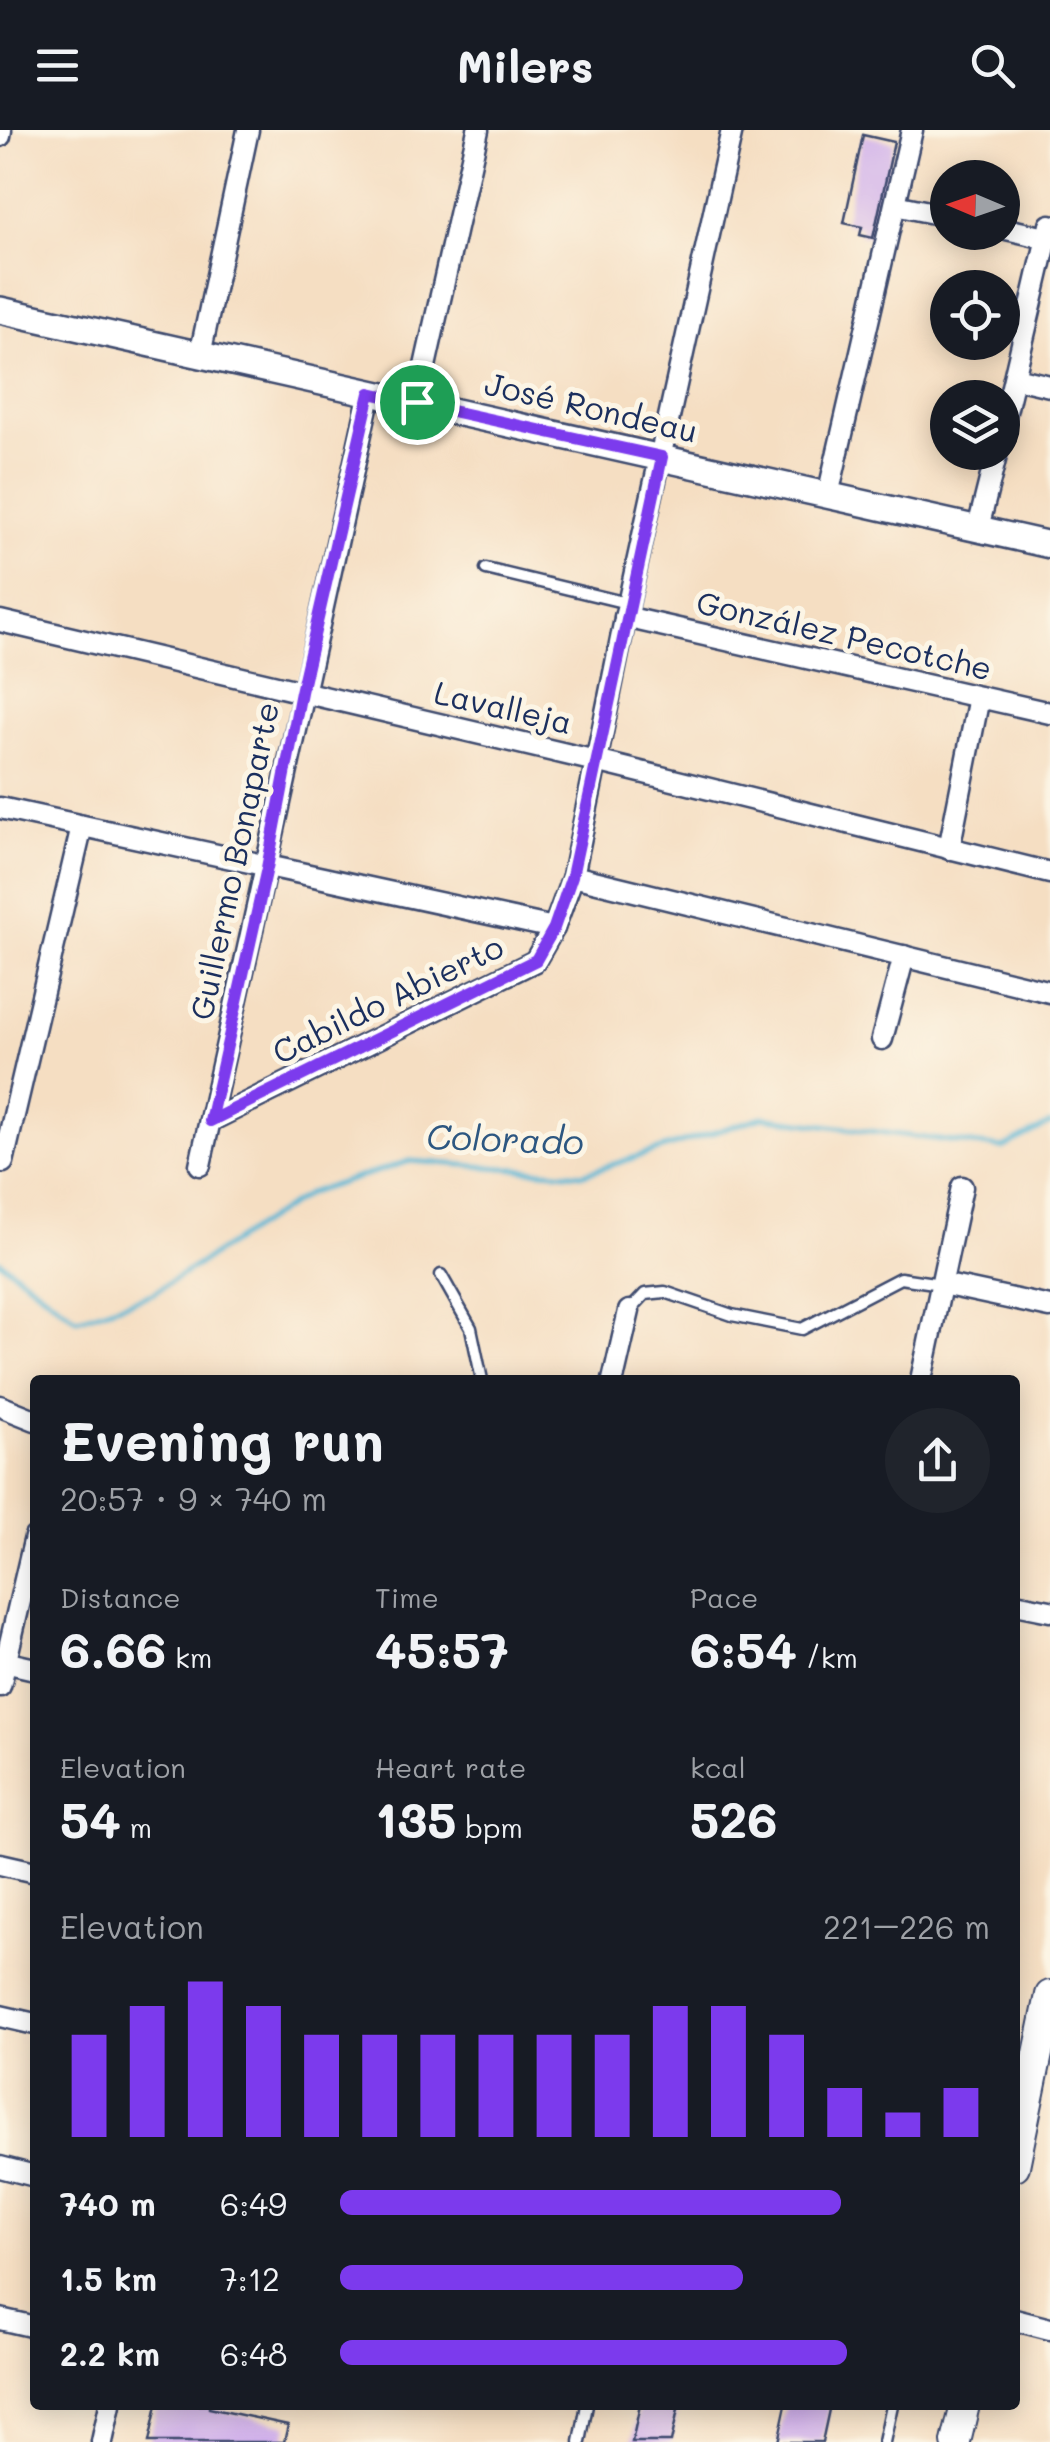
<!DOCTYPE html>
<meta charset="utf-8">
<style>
:root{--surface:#171b24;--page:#20242c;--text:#f1f3f6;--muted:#9ea1a6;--accent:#7c3aed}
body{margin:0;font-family:Mali,sans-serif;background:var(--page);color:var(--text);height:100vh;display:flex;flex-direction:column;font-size:38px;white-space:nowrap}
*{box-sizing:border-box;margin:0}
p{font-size:32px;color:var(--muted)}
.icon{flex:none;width:55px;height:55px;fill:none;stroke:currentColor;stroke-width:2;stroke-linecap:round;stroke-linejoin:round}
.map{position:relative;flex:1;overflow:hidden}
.panel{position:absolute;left:30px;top:1245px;width:990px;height:1035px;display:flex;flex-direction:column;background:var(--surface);border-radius:10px;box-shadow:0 5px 25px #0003}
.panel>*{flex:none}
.needle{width:65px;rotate:272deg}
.fabs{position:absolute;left:930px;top:30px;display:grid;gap:20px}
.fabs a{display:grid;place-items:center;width:90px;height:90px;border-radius:50%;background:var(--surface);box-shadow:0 5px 25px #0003;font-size:50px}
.pin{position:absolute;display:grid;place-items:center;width:85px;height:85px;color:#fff;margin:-42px;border:5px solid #fff;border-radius:50%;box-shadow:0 2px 10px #0007}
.round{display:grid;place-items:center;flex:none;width:105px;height:105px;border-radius:52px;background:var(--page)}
.summary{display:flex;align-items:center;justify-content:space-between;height:170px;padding:0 30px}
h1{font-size:55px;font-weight:700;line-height:75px}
.figures{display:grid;grid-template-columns:repeat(3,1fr);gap:15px;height:170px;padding:10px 30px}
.figures div{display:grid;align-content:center}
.figures b{font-size:50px;font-weight:700}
.figures small{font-size:28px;font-weight:400}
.figures p{font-size:28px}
.chart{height:280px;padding:20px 30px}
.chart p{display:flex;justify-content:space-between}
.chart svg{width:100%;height:180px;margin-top:10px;stroke:var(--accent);stroke-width:6}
ul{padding:0 30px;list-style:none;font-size:32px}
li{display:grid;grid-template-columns:160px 120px 1fr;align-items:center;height:75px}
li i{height:25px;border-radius:12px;background:var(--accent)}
header{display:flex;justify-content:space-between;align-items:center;height:130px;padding:0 30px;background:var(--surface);font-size:45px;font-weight:700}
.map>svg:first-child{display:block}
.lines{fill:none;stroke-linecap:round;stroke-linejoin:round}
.stream{stroke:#56b5d4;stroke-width:5}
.building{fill:#cdabeb}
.service-casing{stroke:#3c496d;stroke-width:15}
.minor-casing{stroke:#3c496d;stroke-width:25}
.tertiary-casing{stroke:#3c496d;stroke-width:30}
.secondary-casing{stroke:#3c496d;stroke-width:32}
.service{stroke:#fff;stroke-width:10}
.minor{stroke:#fff;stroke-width:20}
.tertiary{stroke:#fff;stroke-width:25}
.secondary{stroke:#fff;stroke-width:28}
.route-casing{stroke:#fff;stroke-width:20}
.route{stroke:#7c3aed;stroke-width:12}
.labels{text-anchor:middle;stroke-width:10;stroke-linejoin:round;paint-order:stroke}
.street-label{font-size:32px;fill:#1b2f5e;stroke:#fcf5e5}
.water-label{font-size:35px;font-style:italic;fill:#2d5781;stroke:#fcf5e5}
</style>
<header><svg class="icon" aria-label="menu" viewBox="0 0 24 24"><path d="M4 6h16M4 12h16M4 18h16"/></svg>Milers<svg class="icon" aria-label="search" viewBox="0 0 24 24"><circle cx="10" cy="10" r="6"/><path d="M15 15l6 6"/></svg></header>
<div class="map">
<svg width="1050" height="2312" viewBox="0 0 1050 2312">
<rect width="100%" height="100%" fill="#fcf5e5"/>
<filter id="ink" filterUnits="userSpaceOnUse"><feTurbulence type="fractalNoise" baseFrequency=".01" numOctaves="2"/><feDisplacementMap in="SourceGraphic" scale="20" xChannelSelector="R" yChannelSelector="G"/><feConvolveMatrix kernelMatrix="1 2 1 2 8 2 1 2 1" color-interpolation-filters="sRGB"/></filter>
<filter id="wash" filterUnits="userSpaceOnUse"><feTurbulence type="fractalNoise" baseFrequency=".0048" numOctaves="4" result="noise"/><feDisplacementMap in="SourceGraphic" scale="40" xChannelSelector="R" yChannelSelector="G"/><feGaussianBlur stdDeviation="2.25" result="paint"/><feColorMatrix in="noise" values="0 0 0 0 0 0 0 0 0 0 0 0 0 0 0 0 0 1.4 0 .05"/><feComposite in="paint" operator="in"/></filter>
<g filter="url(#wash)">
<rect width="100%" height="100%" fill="#f5dec2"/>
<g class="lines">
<polyline class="stream" points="0,1131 77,1189 152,1164 309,1063 410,1031 583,1044 762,987 1003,1018 1050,994"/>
</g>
<g id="blocks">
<g class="building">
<polygon points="863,5 894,12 873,108 860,105 862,97 844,93"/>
<polygon points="157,2275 209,2275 209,2278 288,2295 284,2312 149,2312"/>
<polygon points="640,2275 679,2275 671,2312 632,2312"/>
<polygon points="786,2275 830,2275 822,2312 778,2312"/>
</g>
</g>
</g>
<g filter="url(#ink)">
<use href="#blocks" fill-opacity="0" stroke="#3c496d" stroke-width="2.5"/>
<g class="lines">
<g class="service-casing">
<g id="service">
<polyline points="486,439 627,473"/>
<polyline points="441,1145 471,1198 482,1250"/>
<polyline points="629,1181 645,1164 665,1162 732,1185 802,1199 900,1148 941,1154"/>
<polyline points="1015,1930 1035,1934"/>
<polyline points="580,2312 587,2275"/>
<polyline points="884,2312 892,2275"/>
</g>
</g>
<g class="minor-casing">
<g id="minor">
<polyline points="0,6 1,0"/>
<polyline points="895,75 948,86"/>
<polyline points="1002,98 1050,109"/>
<polyline points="200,225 248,0"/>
<polyline points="1015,248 1050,256"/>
<polyline points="417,272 478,0"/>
<polyline points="1002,299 1050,95"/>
<polyline points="828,365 912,0"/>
<polyline points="978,398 997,322"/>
<polyline points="625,487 1050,583"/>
<polyline points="0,491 596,631 1050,743"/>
<polyline points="0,678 554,798"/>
<polyline points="949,719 979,567"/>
<polyline points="573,746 1050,862"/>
<polyline points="882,909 904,826"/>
<polyline points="210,991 535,831 554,798 573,746 628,474 732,0"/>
<polyline points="3,1032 82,696"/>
<path d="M200,1035c58,-257 111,-515 170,-772"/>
<polyline points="942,1154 1050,1177"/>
<polyline points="613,1250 629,1181"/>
<polyline points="921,1250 962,1057"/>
<polyline points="0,1276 35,1290"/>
<polyline points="1015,1474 1050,1481"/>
<polyline points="0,1531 35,1539"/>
<polyline points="0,1556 35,1407"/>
<polyline points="0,1734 35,1742"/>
<polyline points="0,1886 35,1894"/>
<polyline points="0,2037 35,2046"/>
<polyline points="0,2189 35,2197"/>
<polyline points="1015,2190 1050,2199"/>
<polyline points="102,2312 110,2275"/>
</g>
</g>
<g class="tertiary-casing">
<polyline id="tertiary" points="0,180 1050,415"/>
</g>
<g class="secondary-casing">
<g id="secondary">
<polyline points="1015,2036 1050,1865"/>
<polyline points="956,2312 965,2275"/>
</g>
</g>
<use href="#service" class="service"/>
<use href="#minor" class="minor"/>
<use href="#tertiary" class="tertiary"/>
<use href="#secondary" class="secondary"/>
</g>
</g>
<g class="lines" filter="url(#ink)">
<g class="route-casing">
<polygon id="route" points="370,263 662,327 572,746 554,798 536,830 210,991 267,738 301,562"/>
</g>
<use href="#route" class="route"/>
</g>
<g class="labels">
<g class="street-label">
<text transform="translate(591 278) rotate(13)" y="11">José Rondeau</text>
<text transform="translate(844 506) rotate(13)" y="11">González Pecotche</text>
<text transform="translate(503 578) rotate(13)" y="11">Lavalleja</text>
<text transform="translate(235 731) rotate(-78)" y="11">Guillermo Bonaparte</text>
<text transform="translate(388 870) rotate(-26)" y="11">Cabildo Abierto</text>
</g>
<g class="water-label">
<text transform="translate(505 1010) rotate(2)" y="12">Colorado</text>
</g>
</g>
</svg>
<div class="fabs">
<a><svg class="needle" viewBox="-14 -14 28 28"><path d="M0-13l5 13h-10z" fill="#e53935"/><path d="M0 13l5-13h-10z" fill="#9ea1a6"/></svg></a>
<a><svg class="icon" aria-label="locate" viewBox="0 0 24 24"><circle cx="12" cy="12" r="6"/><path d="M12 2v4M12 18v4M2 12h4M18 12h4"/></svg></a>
<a><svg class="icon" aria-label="layers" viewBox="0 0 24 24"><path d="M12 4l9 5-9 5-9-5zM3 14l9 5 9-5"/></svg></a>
</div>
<div class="pin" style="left:417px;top:272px;background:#1e9e55"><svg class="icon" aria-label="arrive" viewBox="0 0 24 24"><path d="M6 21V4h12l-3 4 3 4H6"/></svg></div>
<section class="panel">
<div class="summary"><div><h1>Evening run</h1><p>20:57 · 9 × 740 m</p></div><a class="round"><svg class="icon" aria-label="share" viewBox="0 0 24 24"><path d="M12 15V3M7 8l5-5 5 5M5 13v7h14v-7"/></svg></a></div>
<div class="figures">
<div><p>Distance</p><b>6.66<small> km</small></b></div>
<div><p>Time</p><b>45:57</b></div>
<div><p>Pace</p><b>6:54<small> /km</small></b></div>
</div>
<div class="figures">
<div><p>Elevation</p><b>54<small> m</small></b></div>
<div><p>Heart rate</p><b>135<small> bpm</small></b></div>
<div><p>kcal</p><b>526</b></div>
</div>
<div class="chart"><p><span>Elevation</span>221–226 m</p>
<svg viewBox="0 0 160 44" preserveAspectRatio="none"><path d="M5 44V19M15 44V12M25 44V6M35 44V12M45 44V19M55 44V19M65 44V19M75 44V19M85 44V19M95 44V19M105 44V12M115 44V12M125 44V19M135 44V32M145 44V38M155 44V32"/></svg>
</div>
<ul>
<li><b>740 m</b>6:49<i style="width:77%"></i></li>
<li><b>1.5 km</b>7:12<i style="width:62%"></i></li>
<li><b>2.2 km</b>6:48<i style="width:78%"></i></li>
</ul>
</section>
</div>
